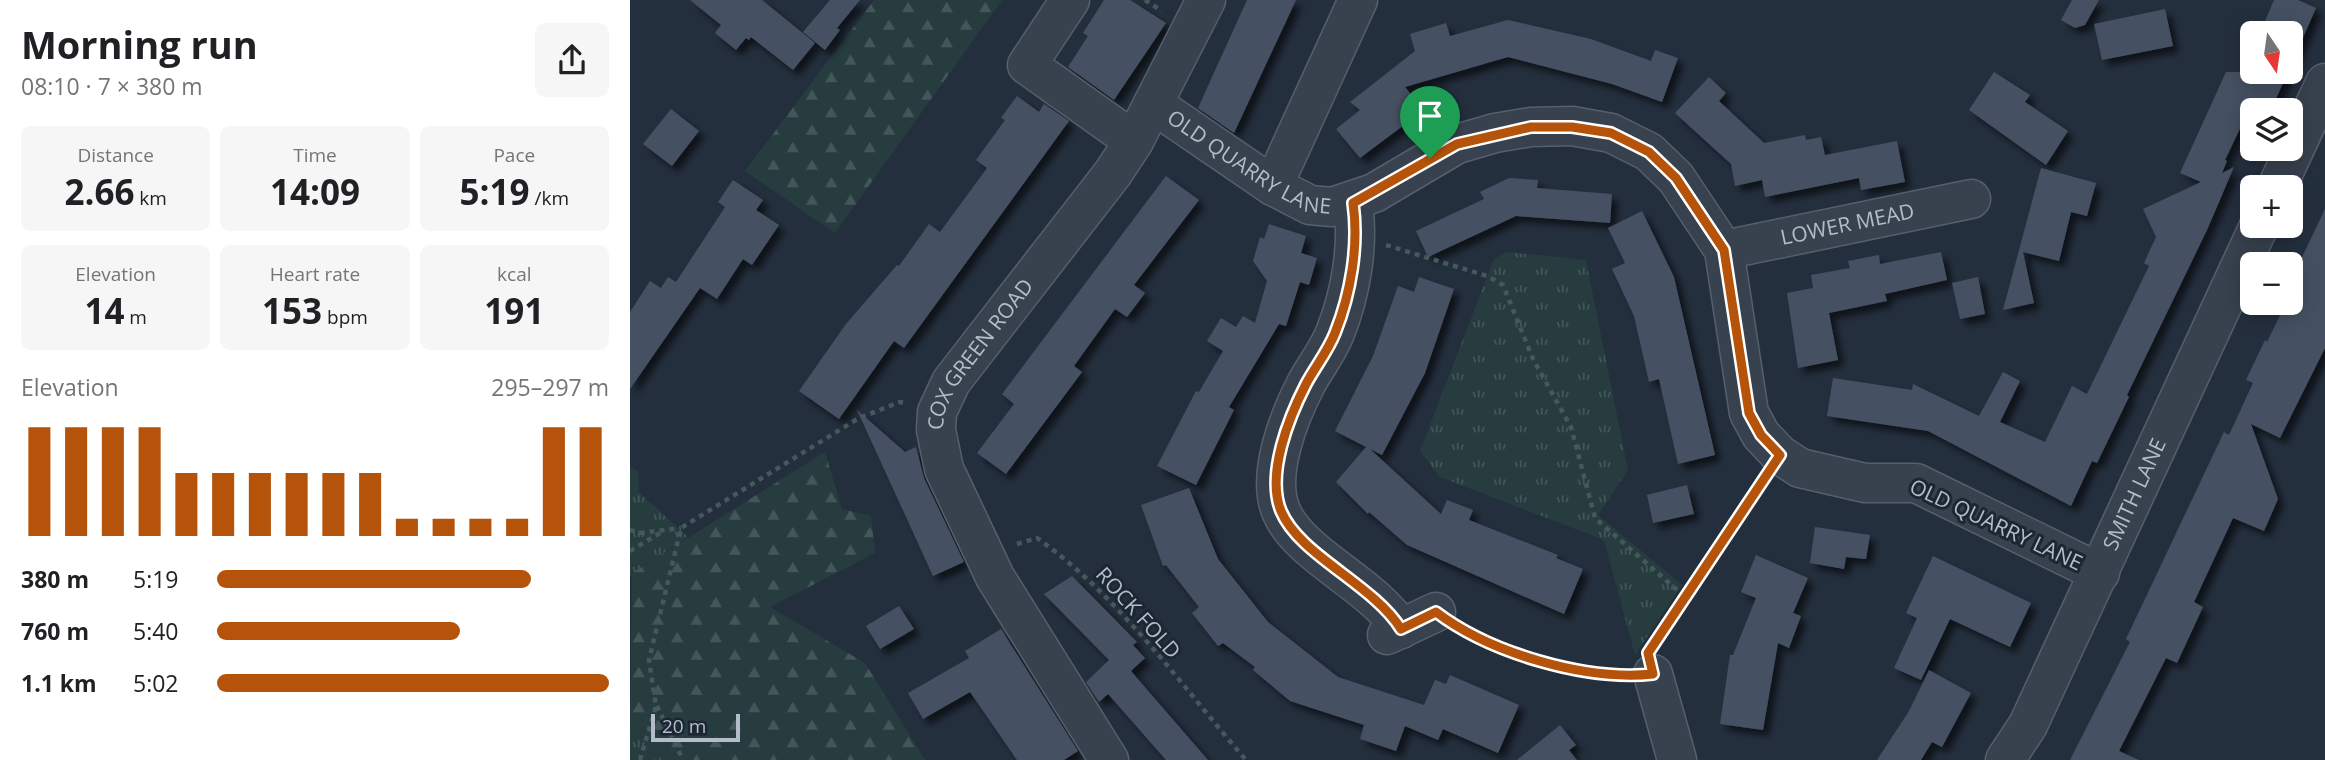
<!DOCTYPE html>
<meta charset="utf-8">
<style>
:root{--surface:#fff;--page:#f6f6f6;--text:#202124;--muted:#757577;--accent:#b45309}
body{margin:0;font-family:"Open Sans",sans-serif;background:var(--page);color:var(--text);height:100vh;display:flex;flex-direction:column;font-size:26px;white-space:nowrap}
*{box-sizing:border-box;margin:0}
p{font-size:23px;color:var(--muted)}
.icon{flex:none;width:38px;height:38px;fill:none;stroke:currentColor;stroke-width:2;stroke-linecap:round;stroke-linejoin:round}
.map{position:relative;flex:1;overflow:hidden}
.panel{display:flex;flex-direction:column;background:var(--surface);width:630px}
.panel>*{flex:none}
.needle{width:46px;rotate:167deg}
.controls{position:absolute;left:1610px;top:21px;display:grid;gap:14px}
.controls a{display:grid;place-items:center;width:63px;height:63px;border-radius:10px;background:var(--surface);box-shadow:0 4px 18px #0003;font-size:35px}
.scale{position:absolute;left:21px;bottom:18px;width:89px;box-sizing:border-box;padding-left:7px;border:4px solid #b4bcc9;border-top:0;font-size:19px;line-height:24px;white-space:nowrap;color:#b4bcc9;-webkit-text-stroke:5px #1d2633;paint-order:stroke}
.pin{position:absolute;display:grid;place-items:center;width:60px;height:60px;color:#fff;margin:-72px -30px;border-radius:50% 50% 50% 0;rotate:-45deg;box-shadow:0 0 7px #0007}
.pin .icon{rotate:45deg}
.round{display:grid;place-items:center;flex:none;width:74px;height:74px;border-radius:10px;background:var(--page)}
.summary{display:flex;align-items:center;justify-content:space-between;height:119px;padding:0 21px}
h1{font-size:38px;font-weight:700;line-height:52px}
.stats{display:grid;grid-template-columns:repeat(3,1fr);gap:10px;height:119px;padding:7px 21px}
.stats div{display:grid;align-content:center;border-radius:10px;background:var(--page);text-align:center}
.stats b{font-size:35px;font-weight:700}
.stats small{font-size:19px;font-weight:400}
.stats p{font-size:19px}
.chart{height:196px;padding:14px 21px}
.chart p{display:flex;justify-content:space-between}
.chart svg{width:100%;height:126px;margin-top:7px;stroke:var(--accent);stroke-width:6}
ul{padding:0 21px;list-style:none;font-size:23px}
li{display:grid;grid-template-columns:112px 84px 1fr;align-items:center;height:52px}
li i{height:18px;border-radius:9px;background:var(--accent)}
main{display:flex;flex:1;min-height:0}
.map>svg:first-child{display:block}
.grass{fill:url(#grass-tufts)}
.forest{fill:url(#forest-firs)}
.building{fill:#455162;filter:url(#shadow)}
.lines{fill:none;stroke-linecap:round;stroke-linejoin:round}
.minor-casing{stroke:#565f6c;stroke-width:41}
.path{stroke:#44595c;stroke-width:4.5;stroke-dasharray:5 5;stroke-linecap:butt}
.minor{stroke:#38414e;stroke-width:38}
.route-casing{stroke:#fff;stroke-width:14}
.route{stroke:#b45309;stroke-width:9}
.labels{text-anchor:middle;stroke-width:6;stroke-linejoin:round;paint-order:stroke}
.street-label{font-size:21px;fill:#b4bcc9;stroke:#1d2633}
</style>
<main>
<section class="panel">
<div class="summary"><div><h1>Morning run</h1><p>08:10 · 7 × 380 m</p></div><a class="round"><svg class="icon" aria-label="share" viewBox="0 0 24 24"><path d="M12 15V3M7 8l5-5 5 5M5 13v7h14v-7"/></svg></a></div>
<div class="stats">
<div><p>Distance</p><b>2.66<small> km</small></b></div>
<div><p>Time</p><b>14:09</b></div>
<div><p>Pace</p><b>5:19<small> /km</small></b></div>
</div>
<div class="stats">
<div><p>Elevation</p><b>14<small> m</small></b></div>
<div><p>Heart rate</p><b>153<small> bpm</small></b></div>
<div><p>kcal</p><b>191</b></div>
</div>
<div class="chart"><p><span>Elevation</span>295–297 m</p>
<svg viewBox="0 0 160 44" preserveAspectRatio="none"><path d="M5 44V6M15 44V6M25 44V6M35 44V6M45 44V22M55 44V22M65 44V22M75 44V22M85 44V22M95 44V22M105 44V38M115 44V38M125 44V38M135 44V38M145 44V6M155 44V6"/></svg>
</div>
<ul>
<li><b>380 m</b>5:19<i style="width:80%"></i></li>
<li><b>760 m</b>5:40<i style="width:62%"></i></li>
<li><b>1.1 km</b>5:02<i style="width:100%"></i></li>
</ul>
</section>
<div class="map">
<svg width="1695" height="760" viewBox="0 0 1695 760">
<defs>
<pattern id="grass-tufts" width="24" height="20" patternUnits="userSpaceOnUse" patternTransform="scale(1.75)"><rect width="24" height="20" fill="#263c3f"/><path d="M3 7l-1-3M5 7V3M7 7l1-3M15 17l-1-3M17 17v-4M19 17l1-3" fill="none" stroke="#435659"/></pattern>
<pattern id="forest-firs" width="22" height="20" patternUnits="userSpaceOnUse" patternTransform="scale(1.75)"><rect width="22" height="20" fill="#263c3f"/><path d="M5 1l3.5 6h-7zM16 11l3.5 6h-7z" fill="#435659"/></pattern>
<filter id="shadow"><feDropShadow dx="6" dy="6" stdDeviation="3.5" flood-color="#0009"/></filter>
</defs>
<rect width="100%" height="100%" fill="#242f3e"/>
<g class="grass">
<polygon points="877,252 956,260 998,470 968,515 1052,585 1005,655 974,540 810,477 790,451 864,259"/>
<polygon points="0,467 8,471 9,492 58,537 2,573 0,578"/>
<polygon points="0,727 36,760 0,760"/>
</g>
<g class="forest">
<polygon points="244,0 372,0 205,233 115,171"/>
<polygon points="195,452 212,509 241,516 245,553 140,607 235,663 295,760 36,760 0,727 2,573"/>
</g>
<g class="building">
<polygon points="60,0 132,0 185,43 163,70 121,37 119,40 116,38 106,50 85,33 91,25"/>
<polygon points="200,0 230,0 207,28 210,30 195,50 173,32"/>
<polygon points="474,0 500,0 536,23 484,100 438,67 458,36 453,33"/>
<polygon points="617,0 666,0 604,133 568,108"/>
<polygon points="1442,0 1469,0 1455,25 1445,28 1431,20"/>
<polygon points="1644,0 1668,0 1686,8 1661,65 1661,33 1630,33"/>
<polygon points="1535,9 1543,46 1472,60 1464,24"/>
<polygon points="878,20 961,39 1021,61 1025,50 1048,58 1032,102 982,84 878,57 775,87 794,110 730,158 706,129 730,110 720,102 785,51 780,34 816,23 820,36"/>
<polygon points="1622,50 1622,72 1658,72 1641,110 1619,110 1595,160 1597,161 1592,173 1604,167 1577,230 1497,395 1499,397 1467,463 1462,461 1441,506 1298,431 1197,416 1203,378 1282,390 1283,384 1349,416 1373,372 1390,381 1370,422 1415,442 1442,386 1457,394 1519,266 1514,263 1526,237 1513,209 1571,182 1550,173 1596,72 1612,72"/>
<polygon points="1364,72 1400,95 1395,102 1438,131 1416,165 1339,110"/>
<polygon points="1079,77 1096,93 1089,101 1134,143 1175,135 1176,140 1191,137 1195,155 1267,141 1275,182 1231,190 1229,178 1135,197 1132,180 1105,186 1101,164 1045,113"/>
<polygon points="387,96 409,112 414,104 439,121 274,348 264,341 209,419 169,391 216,324 267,265 269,266 299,224 310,232 357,168 346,160 375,120 371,118"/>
<polygon points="41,109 69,131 42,166 13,144"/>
<polygon points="1411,168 1466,183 1457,216 1441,212 1429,261 1393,252 1404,303 1373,310"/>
<polygon points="536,176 569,200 504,285 515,293 497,317 485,309 444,366 452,372 376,474 347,453 384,404 372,394"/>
<polygon points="879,178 908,180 907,188 982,194 980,223 886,216 798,257 786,231 854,199 850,192"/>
<polygon points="103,180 133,200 126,210 149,225 122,265 113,259 87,299 70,288 0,389 0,312 20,281 31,288 38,277 46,282 95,207 88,202"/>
<polygon points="1695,209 1695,348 1650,438 1621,424 1648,499 1634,531 1603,518 1564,602 1573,607 1547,663 1536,658 1489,751 1509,760 1440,760 1500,642 1496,639 1594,432 1599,435 1623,383 1616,380 1635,340 1637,342 1656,303 1661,303 1661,292 1667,278 1663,276"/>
<polygon points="1012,211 1044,277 1085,455 1048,464 1029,379 1019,382 1004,316 982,269 995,263 978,228"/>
<polygon points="639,224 676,236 671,253 687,258 679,285 670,282 656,326 649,324 599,407 604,410 566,485 527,466 566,391 569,392 593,351 577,341 591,318 606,327 613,316 625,323 637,281 623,261 630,237 634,239"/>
<polygon points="1311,252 1317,280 1255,294 1257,301 1199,313 1208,360 1168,368 1157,293 1183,288 1181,275 1220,268 1218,261 1249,255 1250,264"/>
<polygon points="789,277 824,289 795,373 752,455 740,449 811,514 817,500 843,510 839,520 928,555 926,558 953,569 934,614 777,545 739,512 738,514 706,482 736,447 705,431 743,356 768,286 784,292"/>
<polygon points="1348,277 1355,314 1330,319 1322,283"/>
<polygon points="227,410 275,452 286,447 294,478 334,562 303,576"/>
<polygon points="1057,485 1064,514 1023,523 1017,495"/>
<polygon points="559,488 588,559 638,622 708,677 794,705 805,680 816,684 820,675 889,705 868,753 813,729 808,740 775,726 766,751 730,739 734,725 660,701 623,670 625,667 593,643 588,646 562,613 569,607 536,565 533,566 511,505"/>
<polygon points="1185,527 1240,535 1236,559 1216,557 1214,569 1180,563"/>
<polygon points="1126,555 1178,578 1163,613 1171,616 1159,648 1148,643 1133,730 1090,724 1100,655 1103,655 1126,598 1111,592"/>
<polygon points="1303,556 1401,603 1380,647 1320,619 1291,680 1264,668 1287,618 1276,613"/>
<polygon points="442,576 507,642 503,645 515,658 501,671 578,760 536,760 478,694 469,702 467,699 456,682 479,660 414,594"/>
<polygon points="269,606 284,629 250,649 236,626"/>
<polygon points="371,629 448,751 434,760 387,760 340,692 293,719 278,693 339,658 335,651"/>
<polygon points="1299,670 1341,693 1312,747 1302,742 1291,760 1247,760 1279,711"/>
<polygon points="930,725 946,745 939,750 947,760 887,760"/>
</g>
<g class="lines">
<g class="minor-casing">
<g id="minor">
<polyline points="440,0 397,65 504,141"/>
<path id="s1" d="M523,104l120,82 37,19 22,2 42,-14 83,-49 38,-11 36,-6 41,-1 39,7 38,19 27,26 48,72 25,163 12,22 19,20 20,13 65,15h51l184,90"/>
<polyline points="643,186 728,0"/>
<polyline points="1647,187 1695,83"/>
<path d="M723,203c6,42 -2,90 -18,130 -7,18 -20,34 -29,51 -17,33 -40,90 -25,127 18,44 92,73 120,118"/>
<path id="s2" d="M1094,250l247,-51"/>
<polyline points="757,635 806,612"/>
<polyline points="1023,674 1047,760"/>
<path id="s3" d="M479,760l-114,-183 -51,-108 -8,-39 1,-18 14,-30 162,-209 21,-32 72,-141"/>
<path id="s4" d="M1375,760l23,-35 231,-499"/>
</g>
</g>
<g class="path">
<polyline points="515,0 532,11"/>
<polyline points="756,245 857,276 873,285 903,359 941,427 965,518 1055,597"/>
<polyline points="0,530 10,533 51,528"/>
<path d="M387,544l20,-6c82,58 143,146 209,222"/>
<polyline points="0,551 30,533"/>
<polyline points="832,631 920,664 992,673"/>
<polyline points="1026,641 1131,483"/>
<polyline points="27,706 53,760"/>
<polyline points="10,760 26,706 19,660 51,528 229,418 270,402 276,403"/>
</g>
<use href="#minor" class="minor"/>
</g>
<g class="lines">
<g class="route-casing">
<path id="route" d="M901,127h41l39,6 38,19 27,26 48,72 25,163 12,22 19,20 -132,198 5,21c-68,7 -163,-21 -217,-62l-35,17c-28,-45 -102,-74 -120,-118 -15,-37 8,-94 25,-127 9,-17 22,-33 29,-51 16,-40 24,-88 18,-130l104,-59z"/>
</g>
<use href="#route" class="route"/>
</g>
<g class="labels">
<g class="street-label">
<text dy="7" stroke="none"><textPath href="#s1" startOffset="114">OLD QUARRY LANE</textPath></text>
<text dy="7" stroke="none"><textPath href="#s2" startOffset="126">LOWER MEAD</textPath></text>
<text dy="7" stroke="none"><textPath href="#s3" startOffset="464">COX GREEN ROAD</textPath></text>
<text dy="7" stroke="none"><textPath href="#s4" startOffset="296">SMITH LANE</textPath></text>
<text transform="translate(1366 525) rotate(25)" y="7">OLD QUARRY LANE</text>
<text transform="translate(508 613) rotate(48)" y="7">ROCK FOLD</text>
</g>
</g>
</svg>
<div class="controls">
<a><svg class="needle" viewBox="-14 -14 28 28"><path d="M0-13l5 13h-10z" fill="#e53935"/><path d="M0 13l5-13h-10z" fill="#757577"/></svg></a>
<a><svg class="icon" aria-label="layers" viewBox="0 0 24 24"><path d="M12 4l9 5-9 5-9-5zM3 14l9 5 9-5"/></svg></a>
<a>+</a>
<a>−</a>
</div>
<div class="scale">20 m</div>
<div class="pin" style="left:800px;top:158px;background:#1e9e55"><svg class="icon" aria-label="arrive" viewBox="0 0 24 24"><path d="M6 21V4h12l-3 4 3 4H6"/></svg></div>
</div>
</main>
